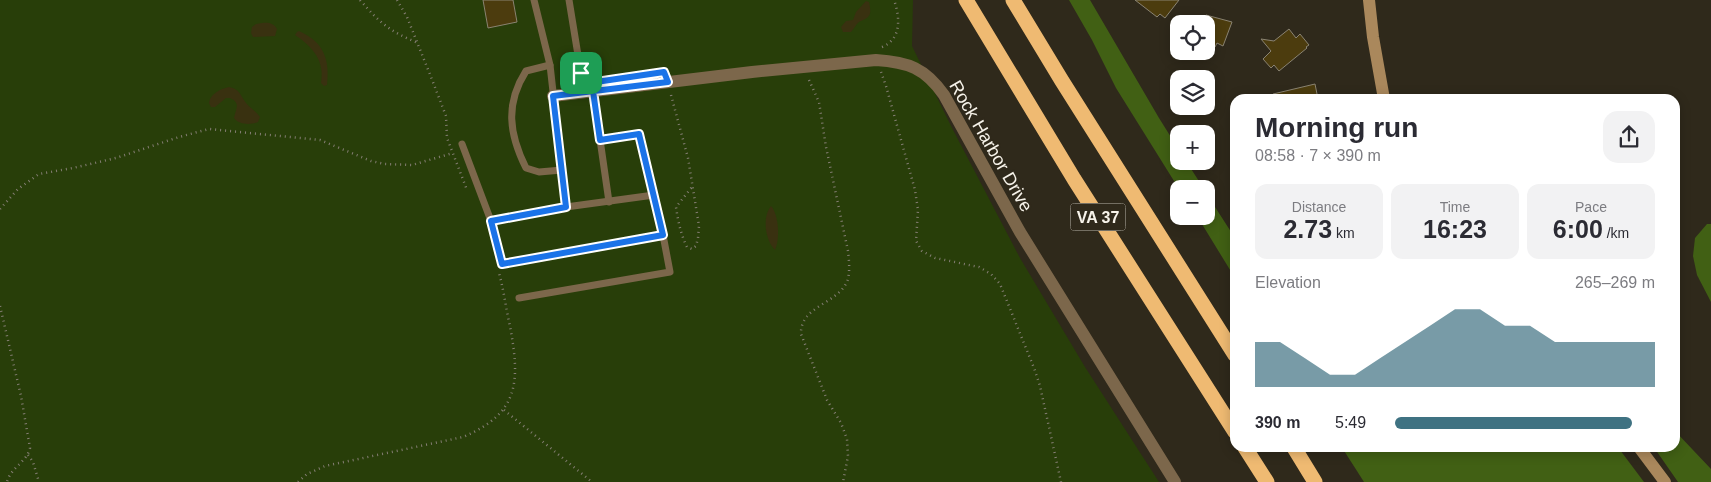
<!DOCTYPE html>
<meta charset="utf-8">
<style>
:root{--surface:#fff;--page:#f2f2f3;--text:#2b2b33;--muted:#7c7c81;--accent:#3f7282}
body{margin:0;font-family:Helvetica,sans-serif;background:var(--page);color:var(--text);height:100vh;display:flex;flex-direction:column;font-size:19px;white-space:nowrap}
*{box-sizing:border-box;margin:0}
p{font-size:16px;color:var(--muted)}
.icon{flex:none;width:28px;height:28px;fill:none;stroke:currentColor;stroke-width:2;stroke-linecap:round;stroke-linejoin:round}
.map{position:relative;flex:1;overflow:hidden}
.panel{position:absolute;left:1230px;top:94px;width:450px;height:358px;display:flex;flex-direction:column;background:var(--surface);border-radius:15px;box-shadow:0 2px 12px #0003}
.panel>*{flex:none}
.controls{position:absolute;left:1170px;top:15px;display:grid;gap:10px}
.controls a{display:grid;place-items:center;width:45px;height:45px;border-radius:10px;background:var(--surface);box-shadow:0 2px 12px #0003;font-size:25px}
.pin{position:absolute;display:grid;place-items:center;width:42px;height:42px;color:#fff;margin:-21px;border-radius:10px;box-shadow:0 2px 8px #0006}
.round{display:grid;place-items:center;flex:none;width:52px;height:52px;border-radius:15px;background:var(--page)}
.summary{display:flex;align-items:center;justify-content:space-between;height:85px;padding:0 25px}
h1{font-size:28px;font-weight:700;line-height:38px}
.figures{display:grid;grid-template-columns:repeat(3,1fr);gap:8px;height:85px;padding:5px 25px}
.figures div{display:grid;align-content:center;border-radius:12px;background:var(--page);text-align:center}
.figures b{font-size:25px;font-weight:700}
.figures small{font-size:14px;font-weight:400}
.figures p{font-size:14px}
.chart{height:140px;padding:10px 25px}
.chart p{display:flex;justify-content:space-between}
.chart svg{width:100%;height:90px;margin-top:5px;fill:var(--accent);opacity:.7}
ul{padding:0 25px;list-style:none;font-size:16px}
li{display:grid;grid-template-columns:80px 60px 1fr;align-items:center;height:38px}
li i{height:12px;border-radius:6px;background:var(--accent)}
.map>svg:first-child{display:block}
.green{fill:#283e09}
.forest{fill:#416014}
.sand{fill:#393110}
.building{fill:#4c3c0e;stroke:#8a8372}
.lines{fill:none;stroke-linecap:round;stroke-linejoin:round}
.path{stroke:#847e73;stroke-width:2.5;stroke-dasharray:1 4;stroke-linecap:butt}
.service{stroke:#7c674b;stroke-width:7}
.minor{stroke:#7c674b;stroke-width:12}
.secondary{stroke:#aa885c;stroke-width:12}
.motorway{stroke:#efba72;stroke-width:15}
.route-casing{stroke:#fff;stroke-width:10}
.route{stroke:#1a73e8;stroke-width:6}
.labels{text-anchor:middle;stroke-width:4;stroke-linejoin:round;paint-order:stroke}
.shield{fill:#2f291b;stroke:#bbb6ac;stroke-width:1}
.shield-label{font-size:16px;font-weight:bold;fill:#f7f3ea}
.street-label{font-size:18px;fill:#f7f3ea;stroke:#2f291b}
</style>
<div class="map">
<svg width="1711" height="482" viewBox="0 0 1711 482">
<rect width="100%" height="100%" fill="#2f291b"/>
<polygon class="green" points="0,0 913,0 912,46 951,126 1020,258 1085,367 1159,482 0,482"/>
<g class="forest">
<polygon points="1069,0 1090,0 1159,118 1179,150 1179,161 1186,161 1204,189 1179,189 1116,88 1092,40"/>
<polygon points="1206,193 1235,238 1235,278 1197,216 1206,216"/>
<polygon points="1707,224 1711,224 1711,302 1697,275 1693,256 1695,238"/>
<polygon points="1675,431 1711,469 1711,482 1678,482 1653,446 1675,446"/>
<polygon points="1341,446 1617,446 1644,482 1364,482"/>
</g>
<g class="sand">
<path d="M866,1l3,1c3,14 1,15 -10,20 -3,2 -5,7 -8,10h-8l-2,-5 5,-6 7,-1 3,-8z"/>
<path d="M262,23c6,-1 12,0 15,6l-2,7 -22,1 -2,-4 1,-6 4,-3z"/>
<path d="M299,31c25,11 31,29 28,54l-3,1 -3,-3c4,-22 -8,-36 -26,-48l2,-3z"/>
<path d="M229,87c11,2 11,8 17,16 4,5 10,8 14,14l-2,5c-7,3 -19,3 -24,-4 2,-10 7,-15 -4,-20h-4l-11,9h-4l-2,-4c1,-9 11,-14 20,-16z"/>
<path d="M771,206c8,9 9,33 4,44 -10,-10 -13,-33 -4,-44z"/>
</g>
<g class="building">
<polygon points="483,0 513,0 517,22 488,28"/>
<polygon points="1135,0 1179,0 1165,18 1160,14 1157,17"/>
<polygon points="1206,15 1232,22 1223,46 1217,43 1215,47 1206,43"/>
<polygon points="1289,29 1296,38 1300,34 1309,45 1306,47 1307,48 1279,71 1274,65 1271,68 1263,59 1271,51 1261,39 1274,41"/>
<polygon points="1315,84 1318,99 1273,99 1273,94"/>
</g>
<g class="lines">
<g class="path">
<path d="M360,0c20,23 29,31 58,43"/>
<polyline points="397,0 407,17 431,77 446,116 447,138 467,190"/>
<path d="M882,47c20,-8 18,-30 12,-47"/>
<polyline points="881,72 886,86 915,190 918,210 916,241 922,251 935,258 979,267 991,274 1000,284 1034,368 1040,386 1061,482"/>
<path d="M809,80l10,22 7,45 22,104c1,9 2,19 0,28 -8,25 -48,26 -47,55l26,66 14,23 6,16 1,17 -5,26"/>
<path d="M671,95l17,63 11,68 -1,12 -2,8 -4,3 -5,-2c-6,-12 -9,-26 -11,-40l16,-20"/>
<polyline points="0,209 18,189 39,174 73,168 116,158 179,137 209,129 320,140 371,161 385,164 412,165 453,153"/>
<path d="M0,306l21,90 9,52c-3,14 -19,19 -23,34"/>
<polyline points="504,410 592,482"/>
<polyline points="28,455 33,462 39,482"/>
<path d="M298,482l9,-8 18,-8 138,-29c57,-24 57,-56 47,-111 -4,-17 -6,-35 -11,-53"/>
</g>
<g class="service">
<polyline points="534,0 550,65 566,207 654,195 663,235 502,264 491,221 566,207"/>
<polyline points="569,0 584,92"/>
<path d="M550,65l-24,6c-21,33 -17,63 0,97l13,4 23,-2"/>
<polyline points="593,91 609,202"/>
<polyline points="600,140 639,134 654,195"/>
<polyline points="462,144 491,221"/>
<polyline points="519,298 670,272 663,235"/>
</g>
<path class="minor" d="M553,96l199,-24 124,-12c32,2 49,8 68,35l76,137 155,250"/>
<g class="secondary">
<polyline points="1369,0 1373,37 1384,99"/>
<polyline points="1638,446 1665,482"/>
</g>
<g class="motorway">
<polyline points="966,0 1074,179 1235,432"/>
<polyline points="1013,0 1062,81 1235,355"/>
<polyline points="1244,446 1267,482"/>
<polyline points="1293,446 1315,482"/>
</g>
</g>
<g class="lines">
<g class="route-casing">
<polyline id="route" points="581,73 584,92 593,91 600,140 639,134 663,235 502,264 491,221 566,207 553,96 668,82 664,72 596,82 589,82 581,73"/>
</g>
<use href="#route" class="route"/>
</g>
<g class="labels">
<rect class="shield" x="1070.5" y="203.5" width="55" height="27" rx="4"/>
<g class="shield-label">
<text x="1098" y="223">VA 37</text>
</g>
<g class="street-label">
<text transform="translate(991 146) rotate(60)" y="6">Rock Harbor Drive</text>
</g>
</g>
</svg>
<div class="controls">
<a><svg class="icon" aria-label="locate" viewBox="0 0 24 24"><circle cx="12" cy="12" r="6"/><path d="M12 2v4M12 18v4M2 12h4M18 12h4"/></svg></a>
<a><svg class="icon" aria-label="layers" viewBox="0 0 24 24"><path d="M12 4l9 5-9 5-9-5zM3 14l9 5 9-5"/></svg></a>
<a>+</a>
<a>−</a>
</div>
<div class="pin" style="left:581px;top:73px;background:#1e9e55"><svg class="icon" aria-label="arrive" viewBox="0 0 24 24"><path d="M6 21V4h12l-3 4 3 4H6"/></svg></div>
<section class="panel">
<div class="summary"><div><h1>Morning run</h1><p>08:58 · 7 × 390 m</p></div><a class="round"><svg class="icon" aria-label="share" viewBox="0 0 24 24"><path d="M12 15V3M7 8l5-5 5 5M5 13v7h14v-7"/></svg></a></div>
<div class="figures">
<div><p>Distance</p><b>2.73<small> km</small></b></div>
<div><p>Time</p><b>16:23</b></div>
<div><p>Pace</p><b>6:00<small> /km</small></b></div>
</div>
<div class="chart"><p><span>Elevation</span>265–269 m</p>
<svg viewBox="0 0 160 44" preserveAspectRatio="none"><path d="M0 44V22L10 22L20 30L30 38L40 38L50 30L60 22L70 14L80 6L90 6L100 14L110 14L120 22L130 22L140 22L150 22L160 22V44z"/></svg>
</div>
<ul>
<li><b>390 m</b>5:49<i style="width:91%"></i></li>
</ul>
</section>
</div>
